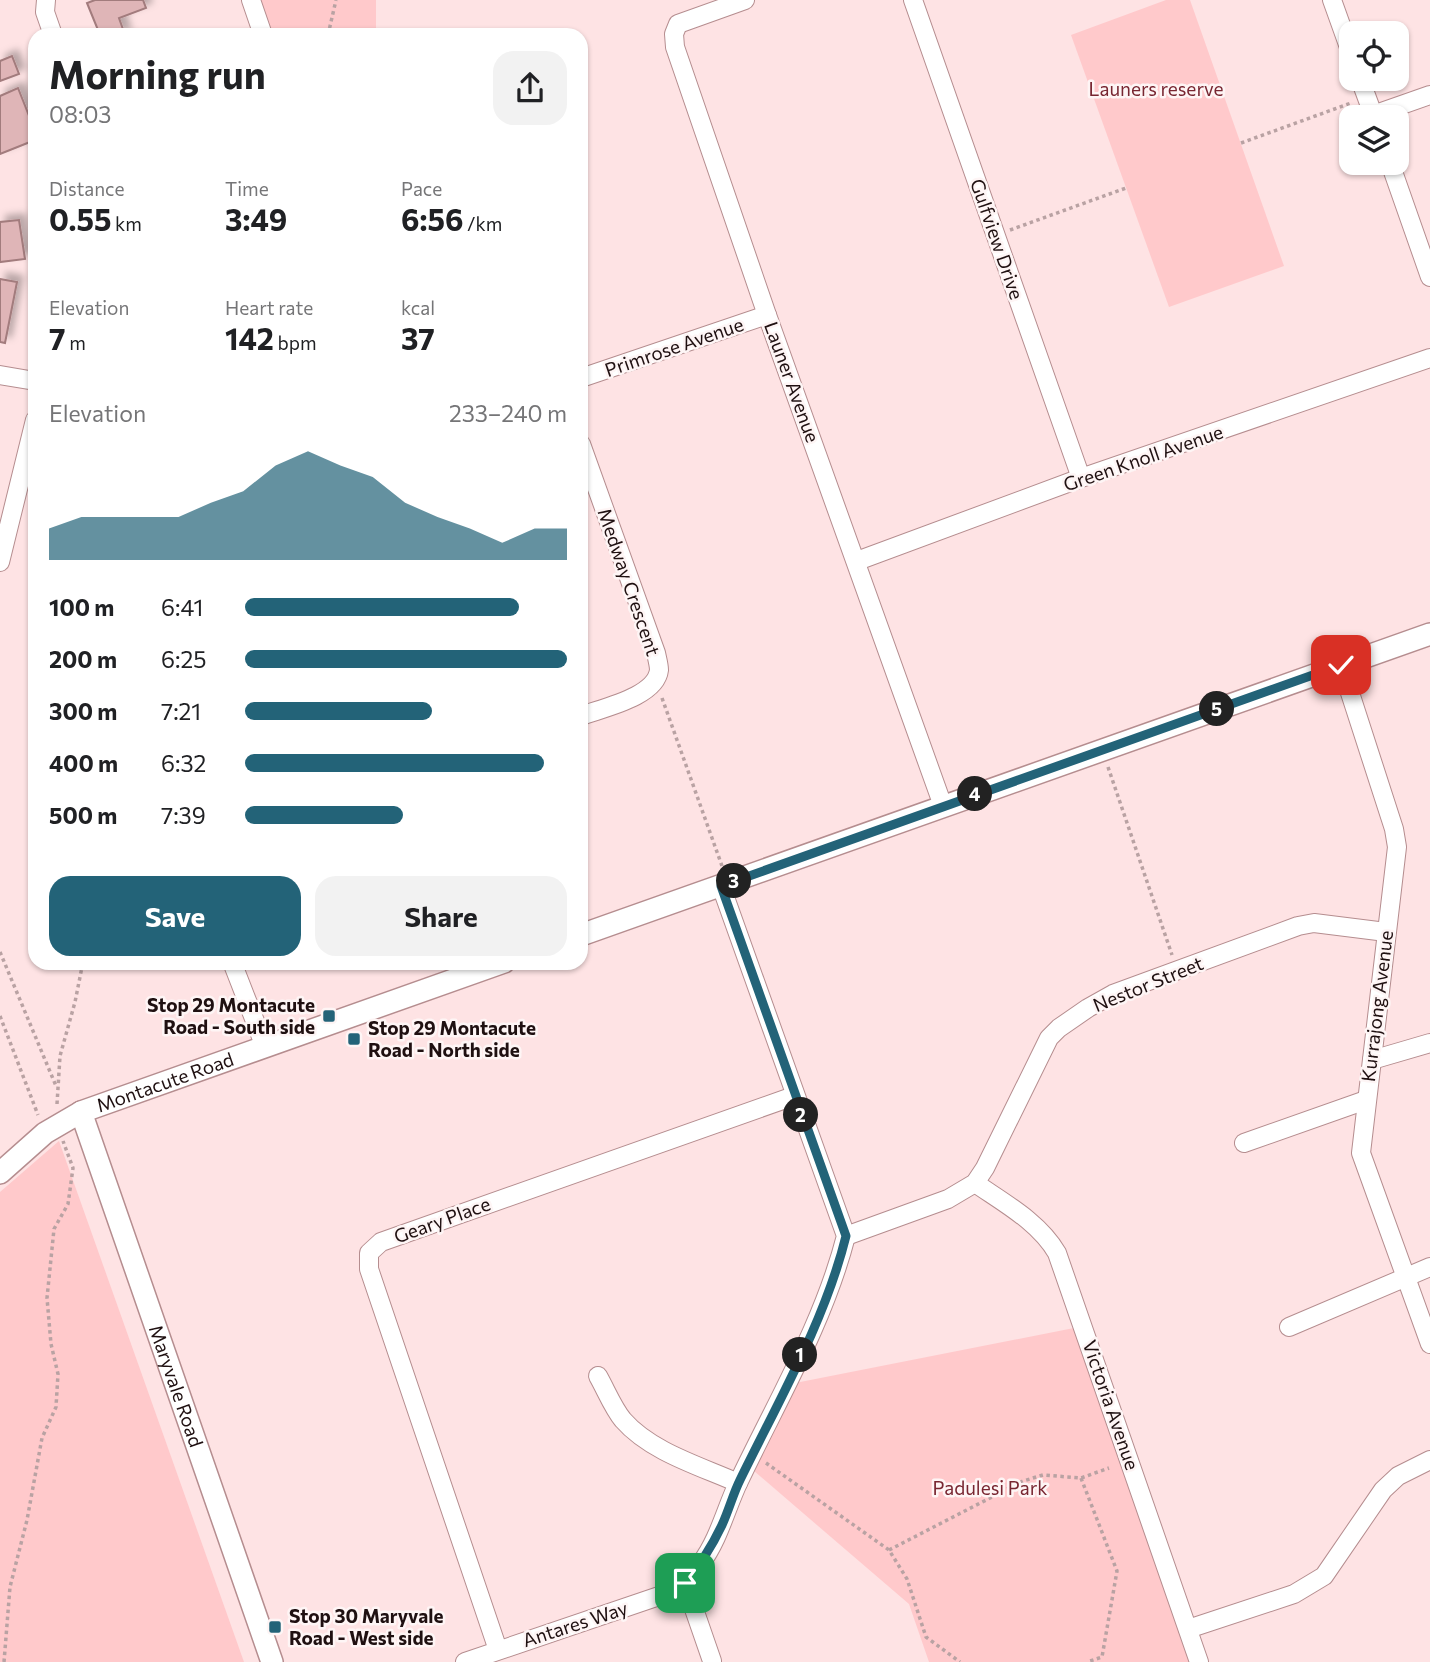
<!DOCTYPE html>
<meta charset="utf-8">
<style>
:root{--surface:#fff;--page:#f2f2f2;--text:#202124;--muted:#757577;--accent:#236378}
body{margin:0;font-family:Commissioner,sans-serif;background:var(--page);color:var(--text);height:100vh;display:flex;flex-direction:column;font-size:26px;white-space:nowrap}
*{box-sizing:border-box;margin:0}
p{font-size:23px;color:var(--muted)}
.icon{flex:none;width:38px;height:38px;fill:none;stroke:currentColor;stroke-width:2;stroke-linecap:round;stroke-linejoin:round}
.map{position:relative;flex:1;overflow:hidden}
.drawer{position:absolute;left:28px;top:28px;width:560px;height:942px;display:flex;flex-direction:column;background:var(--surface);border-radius:21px;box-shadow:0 2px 5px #0004}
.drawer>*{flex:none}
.controls{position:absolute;left:1339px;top:21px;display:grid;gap:14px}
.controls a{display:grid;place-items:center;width:70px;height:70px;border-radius:14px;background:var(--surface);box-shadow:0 2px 5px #0004;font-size:35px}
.pin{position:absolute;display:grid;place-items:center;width:60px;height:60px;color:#fff;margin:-30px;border-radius:14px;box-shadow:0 4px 10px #0006}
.km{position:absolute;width:35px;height:35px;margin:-18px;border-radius:50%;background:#222;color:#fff;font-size:19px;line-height:35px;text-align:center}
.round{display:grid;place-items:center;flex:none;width:74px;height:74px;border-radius:21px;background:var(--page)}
.overview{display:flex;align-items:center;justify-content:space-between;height:119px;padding:0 21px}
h1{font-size:38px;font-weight:700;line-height:52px}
.metrics{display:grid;grid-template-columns:repeat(3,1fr);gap:10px;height:119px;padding:7px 21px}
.metrics div{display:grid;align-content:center}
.metrics b{font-size:30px;font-weight:700}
.metrics small{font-size:19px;font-weight:400}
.metrics p{font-size:19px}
.chart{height:196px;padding:14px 21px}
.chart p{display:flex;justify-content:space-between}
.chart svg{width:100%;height:126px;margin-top:7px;fill:var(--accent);opacity:.7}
.action{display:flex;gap:14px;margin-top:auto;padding:14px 21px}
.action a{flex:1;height:80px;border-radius:21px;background:var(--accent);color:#fff;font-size:28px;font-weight:700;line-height:80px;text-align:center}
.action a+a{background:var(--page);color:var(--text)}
ul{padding:0 21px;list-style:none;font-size:23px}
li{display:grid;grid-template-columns:112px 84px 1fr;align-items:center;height:52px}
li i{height:18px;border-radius:9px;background:var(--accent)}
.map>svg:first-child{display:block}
.green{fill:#ffc9cb}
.building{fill:#dfb5b7;stroke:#a27b7d;stroke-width:2;filter:url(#shadow)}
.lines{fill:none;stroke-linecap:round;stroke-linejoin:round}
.minor-casing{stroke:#b58d8f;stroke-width:20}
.major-casing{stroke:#b58d8f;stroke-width:24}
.path{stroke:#b9a2a3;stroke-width:3.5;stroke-dasharray:3.5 3.5;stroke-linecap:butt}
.minor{stroke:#fff;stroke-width:18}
.major{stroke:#fff;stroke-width:21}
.route-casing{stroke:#fff;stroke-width:14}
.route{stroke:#236378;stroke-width:9}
.poi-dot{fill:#236378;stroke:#fef5f5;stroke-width:2.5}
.labels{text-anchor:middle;stroke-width:5;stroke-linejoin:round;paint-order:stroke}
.park-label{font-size:19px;fill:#782631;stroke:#fef5f5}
.street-label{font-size:19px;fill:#1f1011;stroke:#fef5f5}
.poi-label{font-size:19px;font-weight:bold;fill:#1f1011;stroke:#fef5f5;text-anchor:start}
</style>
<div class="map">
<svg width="1430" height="1662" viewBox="0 0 1430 1662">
<defs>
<filter id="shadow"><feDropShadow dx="6" dy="-6" stdDeviation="3.5" flood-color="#0004"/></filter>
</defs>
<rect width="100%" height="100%" fill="#fee3e4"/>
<g class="green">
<polygon points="251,0 376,0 376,35 263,35"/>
<polygon points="1166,0 1190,0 1284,266 1169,307 1071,35"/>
<polygon points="59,1141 244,1662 0,1662 0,1192"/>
<polygon points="1084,1326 1199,1662 929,1662 909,1604 747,1465 785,1385"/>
</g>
<g class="building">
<polygon points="95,0 143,0 146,8 119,18 125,35 100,35 87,3"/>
<polygon points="12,56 19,74 0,81 0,61"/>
<polygon points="18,88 35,131 35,140 0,154 0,96"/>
<polygon points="19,220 25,259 0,262 0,222"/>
<polygon points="0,279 17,282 5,343 0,342"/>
</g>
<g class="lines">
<g class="minor-casing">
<g id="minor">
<polyline points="46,0 45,12 53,35"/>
<polyline points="251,0 263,35"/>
<polyline points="745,0 678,24 674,34 675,47 767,315 943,806"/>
<polyline points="913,0 1081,478"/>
<polyline points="1332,0 1351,53"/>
<polyline points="1360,79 1374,117"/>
<polyline points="1373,115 1430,95"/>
<polyline points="1390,163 1430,277"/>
<polyline points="0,375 35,381"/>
<polyline points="581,378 767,315"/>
<path d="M581,444l75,209c1,5 3,12 3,17 -3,27 -57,38 -78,46"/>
<polyline points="857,561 1081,478 1430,358"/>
<polyline points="0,562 35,420"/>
<polyline points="1341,665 1394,829 1397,847 1361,1153 1430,1344"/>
<polyline points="232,962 265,1047"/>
<polyline points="1372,1060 1430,1043"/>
<polyline points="1244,1143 1366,1100"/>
<path d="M975,1183c29,20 64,39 82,70l142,409"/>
<polyline points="846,1236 948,1199 975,1183 985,1168 1049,1038 1059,1028 1088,1008 1113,994 1298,926 1314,923 1386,932"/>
<polyline points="1289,1327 1430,1267"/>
<path d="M598,1376c8,14 15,32 25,44 28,32 77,46 115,63"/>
<polyline points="685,1583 712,1661"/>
<polyline points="1188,1629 1294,1594 1324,1576 1383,1490 1398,1476 1430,1460"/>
<polyline points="498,1650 369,1269 369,1253 381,1242 794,1096"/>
<path d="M465,1662l200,-68c15,-8 25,-17 36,-31 18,-24 25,-55 38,-82 38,-80 85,-159 107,-245l-125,-350"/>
</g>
</g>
<g class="major-casing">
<g id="major">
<polyline points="581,935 1430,634"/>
<path id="s1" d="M81,1112l191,550"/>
<path id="s2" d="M0,1173l45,-40 36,-21 423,-150"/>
</g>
</g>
<g class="path">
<polyline points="328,35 336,0"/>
<polyline points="1241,143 1351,103"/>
<polyline points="1010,230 1126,188"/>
<polyline points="662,698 722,866"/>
<polyline points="1108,767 1172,955"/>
<polyline points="0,952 56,1086"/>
<polyline points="0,1016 38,1115"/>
<polyline points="57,1104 60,1056 75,1002 83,962"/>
<polyline points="766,1463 889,1550 907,1579 926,1637 960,1662"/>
<polyline points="1081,1478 1117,1571 1102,1657 1087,1662"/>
<polyline points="889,1550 1023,1481 1043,1475 1081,1478 1109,1468"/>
<polyline points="4,1662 10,1587 27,1520 42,1438 56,1407 58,1374 51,1344 47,1298 54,1229 68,1204 73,1168 63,1141"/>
</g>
<use href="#minor" class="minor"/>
<use href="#major" class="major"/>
</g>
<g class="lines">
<g class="route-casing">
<path id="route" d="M685,1583c15,-18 27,-37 37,-58 7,-15 11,-31 18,-45 38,-78 85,-159 106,-244l-125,-350 620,-221"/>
</g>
<use href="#route" class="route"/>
</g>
<g class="poi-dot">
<rect x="322" y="1009" width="14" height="14" rx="3.5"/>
<rect x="347" y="1032" width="14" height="14" rx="3.5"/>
<rect x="268" y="1620" width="14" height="14" rx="3.5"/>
</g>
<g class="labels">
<g class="park-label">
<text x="1156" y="96">Launers reserve</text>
<text x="990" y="1495">Padulesi Park</text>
</g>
<g class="street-label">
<text transform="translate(997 239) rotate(71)" y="7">Gulfview Drive</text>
<text transform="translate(674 347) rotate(-19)" y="7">Primrose Avenue</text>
<text transform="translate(792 382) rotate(70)" y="7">Launer Avenue</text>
<text transform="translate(1143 458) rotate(-19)" y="7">Green Knoll Avenue</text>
<text transform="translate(629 582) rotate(71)" y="7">Medway Crescent</text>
<text transform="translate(1148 984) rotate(-22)" y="7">Nestor Street</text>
<text transform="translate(1377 1006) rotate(-83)" y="7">Kurrajong Avenue</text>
<text dy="7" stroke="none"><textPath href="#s2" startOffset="191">Montacute Road</textPath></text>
<text transform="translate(442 1220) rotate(-20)" y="7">Geary Place</text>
<text dy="7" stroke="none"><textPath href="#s1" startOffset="290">Maryvale Road</textPath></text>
<text transform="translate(1111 1405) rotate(71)" y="7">Victoria Avenue</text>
<text transform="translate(575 1624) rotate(-18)" y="7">Antares Way</text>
</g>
<g class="poi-label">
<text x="315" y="1012" text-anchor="end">Stop 29 Montacute<tspan x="315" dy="22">Road - South side</tspan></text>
<text x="368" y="1035">Stop 29 Montacute<tspan x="368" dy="22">Road - North side</tspan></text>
<text x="289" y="1623">Stop 30 Maryvale<tspan x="289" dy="22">Road - West side</tspan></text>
</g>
</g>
</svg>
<div class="controls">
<a><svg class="icon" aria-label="locate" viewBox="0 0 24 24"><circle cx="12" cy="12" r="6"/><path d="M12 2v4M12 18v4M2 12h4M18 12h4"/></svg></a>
<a><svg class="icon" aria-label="layers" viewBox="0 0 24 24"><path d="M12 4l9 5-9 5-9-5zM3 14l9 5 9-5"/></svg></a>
</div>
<div class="pin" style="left:685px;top:1583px;background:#1e9e55"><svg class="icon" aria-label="arrive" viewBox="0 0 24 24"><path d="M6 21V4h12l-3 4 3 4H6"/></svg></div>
<div class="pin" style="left:1341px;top:665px;background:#d93025"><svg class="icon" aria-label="check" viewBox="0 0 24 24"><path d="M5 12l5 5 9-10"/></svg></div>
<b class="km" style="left:800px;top:1355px">1</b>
<b class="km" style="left:801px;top:1115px">2</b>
<b class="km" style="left:734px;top:881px">3</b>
<b class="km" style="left:975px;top:794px">4</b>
<b class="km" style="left:1217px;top:709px">5</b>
<section class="drawer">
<div class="overview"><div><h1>Morning run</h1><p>08:03</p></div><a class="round"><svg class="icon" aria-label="share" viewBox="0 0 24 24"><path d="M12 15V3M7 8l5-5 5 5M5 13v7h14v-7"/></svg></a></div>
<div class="metrics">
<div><p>Distance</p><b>0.55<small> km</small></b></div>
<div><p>Time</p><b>3:49</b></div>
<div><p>Pace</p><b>6:56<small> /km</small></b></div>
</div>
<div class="metrics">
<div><p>Elevation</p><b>7<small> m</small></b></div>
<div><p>Heart rate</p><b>142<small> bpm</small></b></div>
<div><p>kcal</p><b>37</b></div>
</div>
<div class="chart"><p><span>Elevation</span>233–240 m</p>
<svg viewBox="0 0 160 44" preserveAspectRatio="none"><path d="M0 44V33L10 29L20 29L30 29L40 29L50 24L60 20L70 11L80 6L90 11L100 15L110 24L120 29L130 33L140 38L150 33L160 33V44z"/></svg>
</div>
<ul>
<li><b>100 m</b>6:41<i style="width:85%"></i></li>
<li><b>200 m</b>6:25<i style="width:100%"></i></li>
<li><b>300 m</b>7:21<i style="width:58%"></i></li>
<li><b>400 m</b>6:32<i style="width:93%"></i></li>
<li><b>500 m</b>7:39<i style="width:49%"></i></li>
</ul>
<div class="action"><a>Save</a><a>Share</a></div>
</section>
</div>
